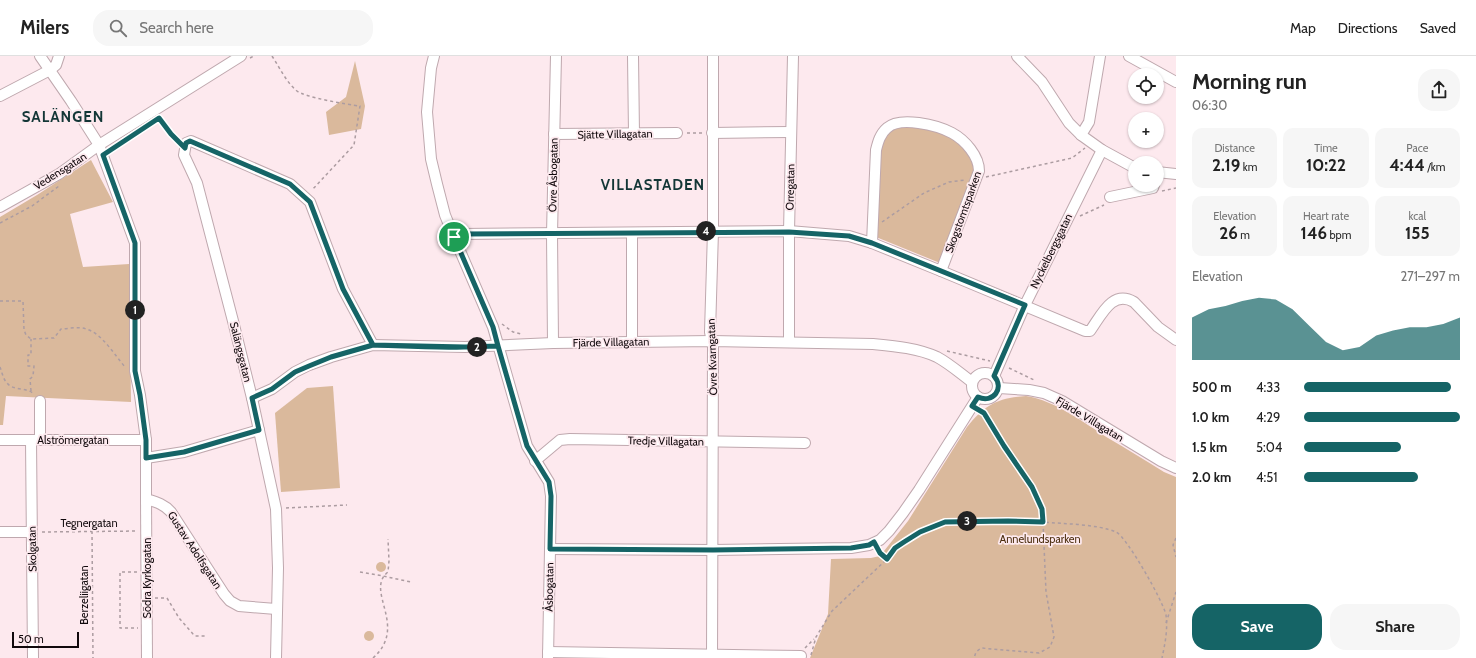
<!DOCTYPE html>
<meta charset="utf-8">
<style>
:root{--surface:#fff;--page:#f6f6f6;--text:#222;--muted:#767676;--line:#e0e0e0;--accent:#156466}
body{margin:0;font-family:Cabin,sans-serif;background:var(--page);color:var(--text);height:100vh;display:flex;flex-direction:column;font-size:15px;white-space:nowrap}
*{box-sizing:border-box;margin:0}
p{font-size:13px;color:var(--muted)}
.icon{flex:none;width:22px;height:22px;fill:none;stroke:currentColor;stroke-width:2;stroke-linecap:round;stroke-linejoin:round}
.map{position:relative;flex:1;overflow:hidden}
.panel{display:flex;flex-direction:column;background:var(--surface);width:300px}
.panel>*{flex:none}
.tools{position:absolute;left:1128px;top:12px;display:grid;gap:8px}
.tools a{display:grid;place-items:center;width:36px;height:36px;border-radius:50%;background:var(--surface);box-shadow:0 1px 3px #0004;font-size:20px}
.scale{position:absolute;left:12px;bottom:10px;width:67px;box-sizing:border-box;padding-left:4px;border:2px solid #11090c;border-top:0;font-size:11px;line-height:14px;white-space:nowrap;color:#11090c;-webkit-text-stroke:3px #fde9ee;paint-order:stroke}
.pin{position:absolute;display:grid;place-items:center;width:34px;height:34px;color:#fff;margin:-17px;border:2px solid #fff;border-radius:50%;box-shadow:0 1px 4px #0007}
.km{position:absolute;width:20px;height:20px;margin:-10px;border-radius:50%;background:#222;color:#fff;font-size:11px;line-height:20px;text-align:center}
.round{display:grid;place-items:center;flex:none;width:42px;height:42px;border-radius:16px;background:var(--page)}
.overview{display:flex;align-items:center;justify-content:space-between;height:68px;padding:0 16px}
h1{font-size:22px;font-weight:700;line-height:30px}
.figures{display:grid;grid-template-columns:repeat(3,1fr);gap:6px;height:68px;padding:4px 16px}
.figures div{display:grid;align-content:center;border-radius:10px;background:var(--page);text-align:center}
.figures b{font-size:17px;font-weight:700}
.figures small{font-size:11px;font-weight:400}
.figures p{font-size:11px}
.chart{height:112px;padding:8px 16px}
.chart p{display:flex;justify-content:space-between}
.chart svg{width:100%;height:72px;margin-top:4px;fill:var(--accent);opacity:.7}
.action{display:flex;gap:8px;margin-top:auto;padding:8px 16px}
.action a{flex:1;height:46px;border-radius:16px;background:var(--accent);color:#fff;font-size:16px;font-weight:700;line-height:46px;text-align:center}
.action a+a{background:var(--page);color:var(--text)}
ul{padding:0 16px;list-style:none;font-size:13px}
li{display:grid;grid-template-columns:64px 48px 1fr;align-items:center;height:30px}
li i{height:10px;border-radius:5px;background:var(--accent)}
header{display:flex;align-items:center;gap:24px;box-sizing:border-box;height:56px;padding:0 20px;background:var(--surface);border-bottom:1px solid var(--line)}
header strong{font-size:19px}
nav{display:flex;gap:22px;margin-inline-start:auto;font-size:14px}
.search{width:280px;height:36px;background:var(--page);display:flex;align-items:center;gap:10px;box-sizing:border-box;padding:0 14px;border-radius:16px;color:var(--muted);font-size:15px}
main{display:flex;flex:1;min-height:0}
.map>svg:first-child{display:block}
.green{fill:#dab99c}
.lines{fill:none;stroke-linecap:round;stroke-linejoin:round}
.minor-casing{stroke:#bfa8ae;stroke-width:12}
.path{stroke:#ac9ca1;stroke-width:1.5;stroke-dasharray:3 3;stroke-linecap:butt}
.minor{stroke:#fff;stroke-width:10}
.route-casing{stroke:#fff;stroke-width:8}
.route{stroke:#156466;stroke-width:5}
.labels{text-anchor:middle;stroke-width:3.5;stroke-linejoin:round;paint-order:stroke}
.street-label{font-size:11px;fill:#11090c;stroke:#fde9ee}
.park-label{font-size:11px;fill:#4b2e0e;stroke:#fde9ee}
.district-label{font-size:15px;font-weight:bold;letter-spacing:1px;fill:#133636;stroke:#fde9ee}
</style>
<header>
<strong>Milers</strong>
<div class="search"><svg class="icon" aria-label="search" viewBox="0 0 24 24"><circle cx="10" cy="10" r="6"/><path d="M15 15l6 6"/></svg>Search here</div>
<nav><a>Map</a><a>Directions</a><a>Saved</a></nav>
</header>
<main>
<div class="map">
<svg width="1176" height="602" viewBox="0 0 1176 602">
<rect width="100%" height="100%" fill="#fde9ee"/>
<g class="green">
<polygon points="355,5 365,50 361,73 329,79 326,56 346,41"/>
<path d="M913,69l37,10 22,22 3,13 -35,93 -64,-26 4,-86c5,-20 12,-25 33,-26z"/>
<polygon points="91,104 113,146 70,158 83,211 129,208 131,346 6,340 3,369 0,369 0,161 37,139"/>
<polygon points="333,330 340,432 281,436 275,357 307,332"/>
<path d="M1026,340c30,5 57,26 82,42 19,11 37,22 56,34l12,5v181h-366l18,-44 3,-55 40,-1 9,-2 28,-35 59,-94c18,-22 30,-29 59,-31z"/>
<circle cx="381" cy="511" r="5"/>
<circle cx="369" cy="580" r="5"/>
</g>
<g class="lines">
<g class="minor-casing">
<g id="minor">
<path d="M40,0l31,45 28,44 36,98v128l5,24 6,45v59c10,3 18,5 25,13l53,82 6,7 9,5 37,3"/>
<polyline points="434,0 431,12 427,56 431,103 437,128 445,159 454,181 493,271 527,390 549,426 551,440 548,602"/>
<polyline points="633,0 634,78"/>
<polyline points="1017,0 1042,26 1069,67 1081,79 1102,94 1135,112"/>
<polyline points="1129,0 1176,26"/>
<polyline points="0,40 50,14 56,9 59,0"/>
<polyline points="712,77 791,76"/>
<polyline points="554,78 677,77"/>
<polyline points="1081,79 1089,66 1100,0"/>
<polyline points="1157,116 1176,118"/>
<polyline points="1110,141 1153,132 1154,129"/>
<polyline points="0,151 59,118 99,89 241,0"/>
<path d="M454,181l8,-3 327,-3 60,5 23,7 69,28 144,60h5c11,-15 22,-42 44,-29l24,25 18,13"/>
<path d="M872,187l4,-93c2,-8 4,-16 11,-22 13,-12 50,-3 65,5 13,7 27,23 27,38l-38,100"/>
<polyline points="632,286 632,177"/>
<polyline points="789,286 789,175 793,0"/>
<polyline points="553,287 552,178 556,0"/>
<circle cx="985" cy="330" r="13"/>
<polyline points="994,320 1025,249 1102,94"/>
<polyline points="999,332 1029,334 1044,337 1062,345 1161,405 1176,412"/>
<path d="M252,342l20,-9 23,-17 14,-7 22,-8 42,-12 92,2 88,-4 159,-2 161,3c21,2 45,4 64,13 13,7 24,17 35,25"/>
<polyline points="40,345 40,384"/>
<polyline points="0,384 146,384"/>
<polyline points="31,384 33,602"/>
<polyline points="146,402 184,396 259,374"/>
<polyline points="535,405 560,384 570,383 805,387"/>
<polyline points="146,443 147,602"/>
<polyline points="0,476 32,476"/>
<polyline points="550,493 713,494 851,492 869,489 880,484 889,475 903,457 919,434 978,341"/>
<polyline points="548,596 801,600"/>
<polyline points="276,602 278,512 276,453 252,342 233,265 197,127 184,99 186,87 191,85 290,128 310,146 343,233 373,289"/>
<polyline points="712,602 713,291 710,276 713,175 713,0"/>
</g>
</g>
<g class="path">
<path d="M272,0c8,12 14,26 25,35 7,6 52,14 63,15l-6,39 -42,45"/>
<polyline points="250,2 254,0"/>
<polyline points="159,62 178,85"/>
<polyline points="687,77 703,77"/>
<polyline points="110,95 144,73"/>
<polyline points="986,121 1072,102 1085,92"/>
<polyline points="1162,135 1176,132"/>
<polyline points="1080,160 1104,149"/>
<polyline points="882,166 924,137 949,126 965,124"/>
<polyline points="0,167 32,150 59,130"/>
<path d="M0,245h23l1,29 2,5 5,4 23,-1 7,-9c7,0 17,-3 25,0 16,4 29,27 40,39"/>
<polyline points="502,268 513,276 521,278"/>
<polyline points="947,295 990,305"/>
<path d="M0,311c2,5 3,12 7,16 6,8 20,4 27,11"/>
<polyline points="1009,312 1034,324"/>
<polyline points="31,335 30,323 33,320 34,310 28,310 28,299 31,299 31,283"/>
<path d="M981,355l3,2 20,33 28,41 10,22 1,13c21,2 54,2 73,10 11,5 48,71 50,83 2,14 -1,29 -4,43"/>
<polyline points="286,452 347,449"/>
<polyline points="92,475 93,602"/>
<polyline points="42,476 138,475"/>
<polyline points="1176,482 1173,489 1176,501"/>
<polyline points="879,495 887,503"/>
<polyline points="137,516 120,516 120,572 138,572"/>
<polyline points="360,516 383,520 411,526"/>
<polyline points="155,542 167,542 179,562 193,578 195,580 205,580"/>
<polyline points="1166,567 1176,536"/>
<polyline points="805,592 814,583"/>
<polyline points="811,599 816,581 832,555 887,503 895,492 920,476 945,466 1043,466 1046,536 1054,581 1050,591 1039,597 981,592 976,596 974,602"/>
<path d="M373,602c36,-32 -9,-67 15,-86l1,-11 -1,-22"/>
</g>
<use href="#minor" class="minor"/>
</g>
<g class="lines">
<g class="route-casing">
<path id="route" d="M454,181l39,90 5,19 -33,1 -92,-2 -42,12 -22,9 -14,6 -23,17 -20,9 7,32 -75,22 -38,6v-18l-6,-45 -5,-24v-128l-32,-88 56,-37 12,16 14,14 1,-5 4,-2 100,43 20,18 33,87 30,56c30,1 60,3 91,2 11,0 23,-1 34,-1l29,100 22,36 2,14 -1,53 163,1 138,-2 18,-3 5,-3 6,11 7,6 8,-11 9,-6 16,-10 25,-10 63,-1 35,1 -1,-13 -10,-22 -28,-41 -20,-33 -12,-7 6,-9c15,7 27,-9 16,-21l31,-71 -153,-62 -23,-7 -60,-4 -327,2 -8,3"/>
</g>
<use href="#route" class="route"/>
</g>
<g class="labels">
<g class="street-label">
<text transform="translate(615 78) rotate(-1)" y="4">Sjätte Villagatan</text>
<text transform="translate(60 115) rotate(-32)" y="4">Vedensgatan</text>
<text transform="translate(553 119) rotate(-89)" y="4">Övre Åsbogatan</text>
<text transform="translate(790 131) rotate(-89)" y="4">Orregatan</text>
<text transform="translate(963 156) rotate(-70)" y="4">Skogstomtsparken</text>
<text transform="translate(1051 195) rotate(-64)" y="4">Nyckelbergsgatan</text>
<text transform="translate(611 286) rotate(-1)" y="4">Fjärde Villagatan</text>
<text transform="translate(241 296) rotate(76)" y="4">Salängsgatan</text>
<text transform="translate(712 301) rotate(-92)" y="4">Övre Kvarngatan</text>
<text transform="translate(1090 363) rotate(31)" y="4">Fjärde Villagatan</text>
<text x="73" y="388">Alströmergatan</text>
<text transform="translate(666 385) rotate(1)" y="4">Tredje Villagatan</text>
<text x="89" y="471">Tegnergatan</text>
<text transform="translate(32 493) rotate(-91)" y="4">Skolgatan</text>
<text transform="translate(195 494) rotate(57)" y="4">Gustav Adolfsgatan</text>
<text transform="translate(147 522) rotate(-90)" y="4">Södra Kyrkogatan</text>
<text transform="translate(549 531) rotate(-89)" y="4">Åsbogatan</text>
<text transform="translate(84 539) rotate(-90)" y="4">Berzeliigatan</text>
</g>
<g class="park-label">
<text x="1040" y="487">Annelundsparken</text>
</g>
<g class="district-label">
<text x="63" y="66">SALÄNGEN</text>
<text x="653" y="134">VILLASTADEN</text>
</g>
</g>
</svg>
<div class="tools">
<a><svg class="icon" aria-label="locate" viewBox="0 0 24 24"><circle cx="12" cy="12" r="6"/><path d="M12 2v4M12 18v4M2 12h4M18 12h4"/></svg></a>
<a>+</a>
<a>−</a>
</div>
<div class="scale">50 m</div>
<div class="pin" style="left:454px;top:181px;background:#1e9e55"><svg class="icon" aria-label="arrive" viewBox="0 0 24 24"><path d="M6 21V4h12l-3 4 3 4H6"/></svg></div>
<b class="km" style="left:135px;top:254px">1</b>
<b class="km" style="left:477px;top:291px">2</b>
<b class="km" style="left:967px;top:465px">3</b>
<b class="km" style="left:706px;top:175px">4</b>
</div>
<section class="panel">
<div class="overview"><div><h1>Morning run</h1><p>06:30</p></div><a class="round"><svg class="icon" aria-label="share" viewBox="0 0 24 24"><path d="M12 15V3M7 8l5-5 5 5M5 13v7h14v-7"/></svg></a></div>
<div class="figures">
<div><p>Distance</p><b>2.19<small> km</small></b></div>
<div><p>Time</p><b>10:22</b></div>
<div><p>Pace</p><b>4:44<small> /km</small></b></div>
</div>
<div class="figures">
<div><p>Elevation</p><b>26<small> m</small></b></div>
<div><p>Heart rate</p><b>146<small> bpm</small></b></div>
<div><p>kcal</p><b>155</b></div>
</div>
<div class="chart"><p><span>Elevation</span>271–297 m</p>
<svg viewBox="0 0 160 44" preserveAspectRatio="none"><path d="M0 44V18L10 13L20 11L30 8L40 6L50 7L60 13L70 23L80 33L90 38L100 36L110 29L120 26L130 24L140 24L150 22L160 18V44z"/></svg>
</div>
<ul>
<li><b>500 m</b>4:33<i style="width:94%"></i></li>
<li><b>1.0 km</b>4:29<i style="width:100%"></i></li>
<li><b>1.5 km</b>5:04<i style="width:62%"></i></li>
<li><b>2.0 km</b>4:51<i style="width:73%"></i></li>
</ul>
<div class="action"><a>Save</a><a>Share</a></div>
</section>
</main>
